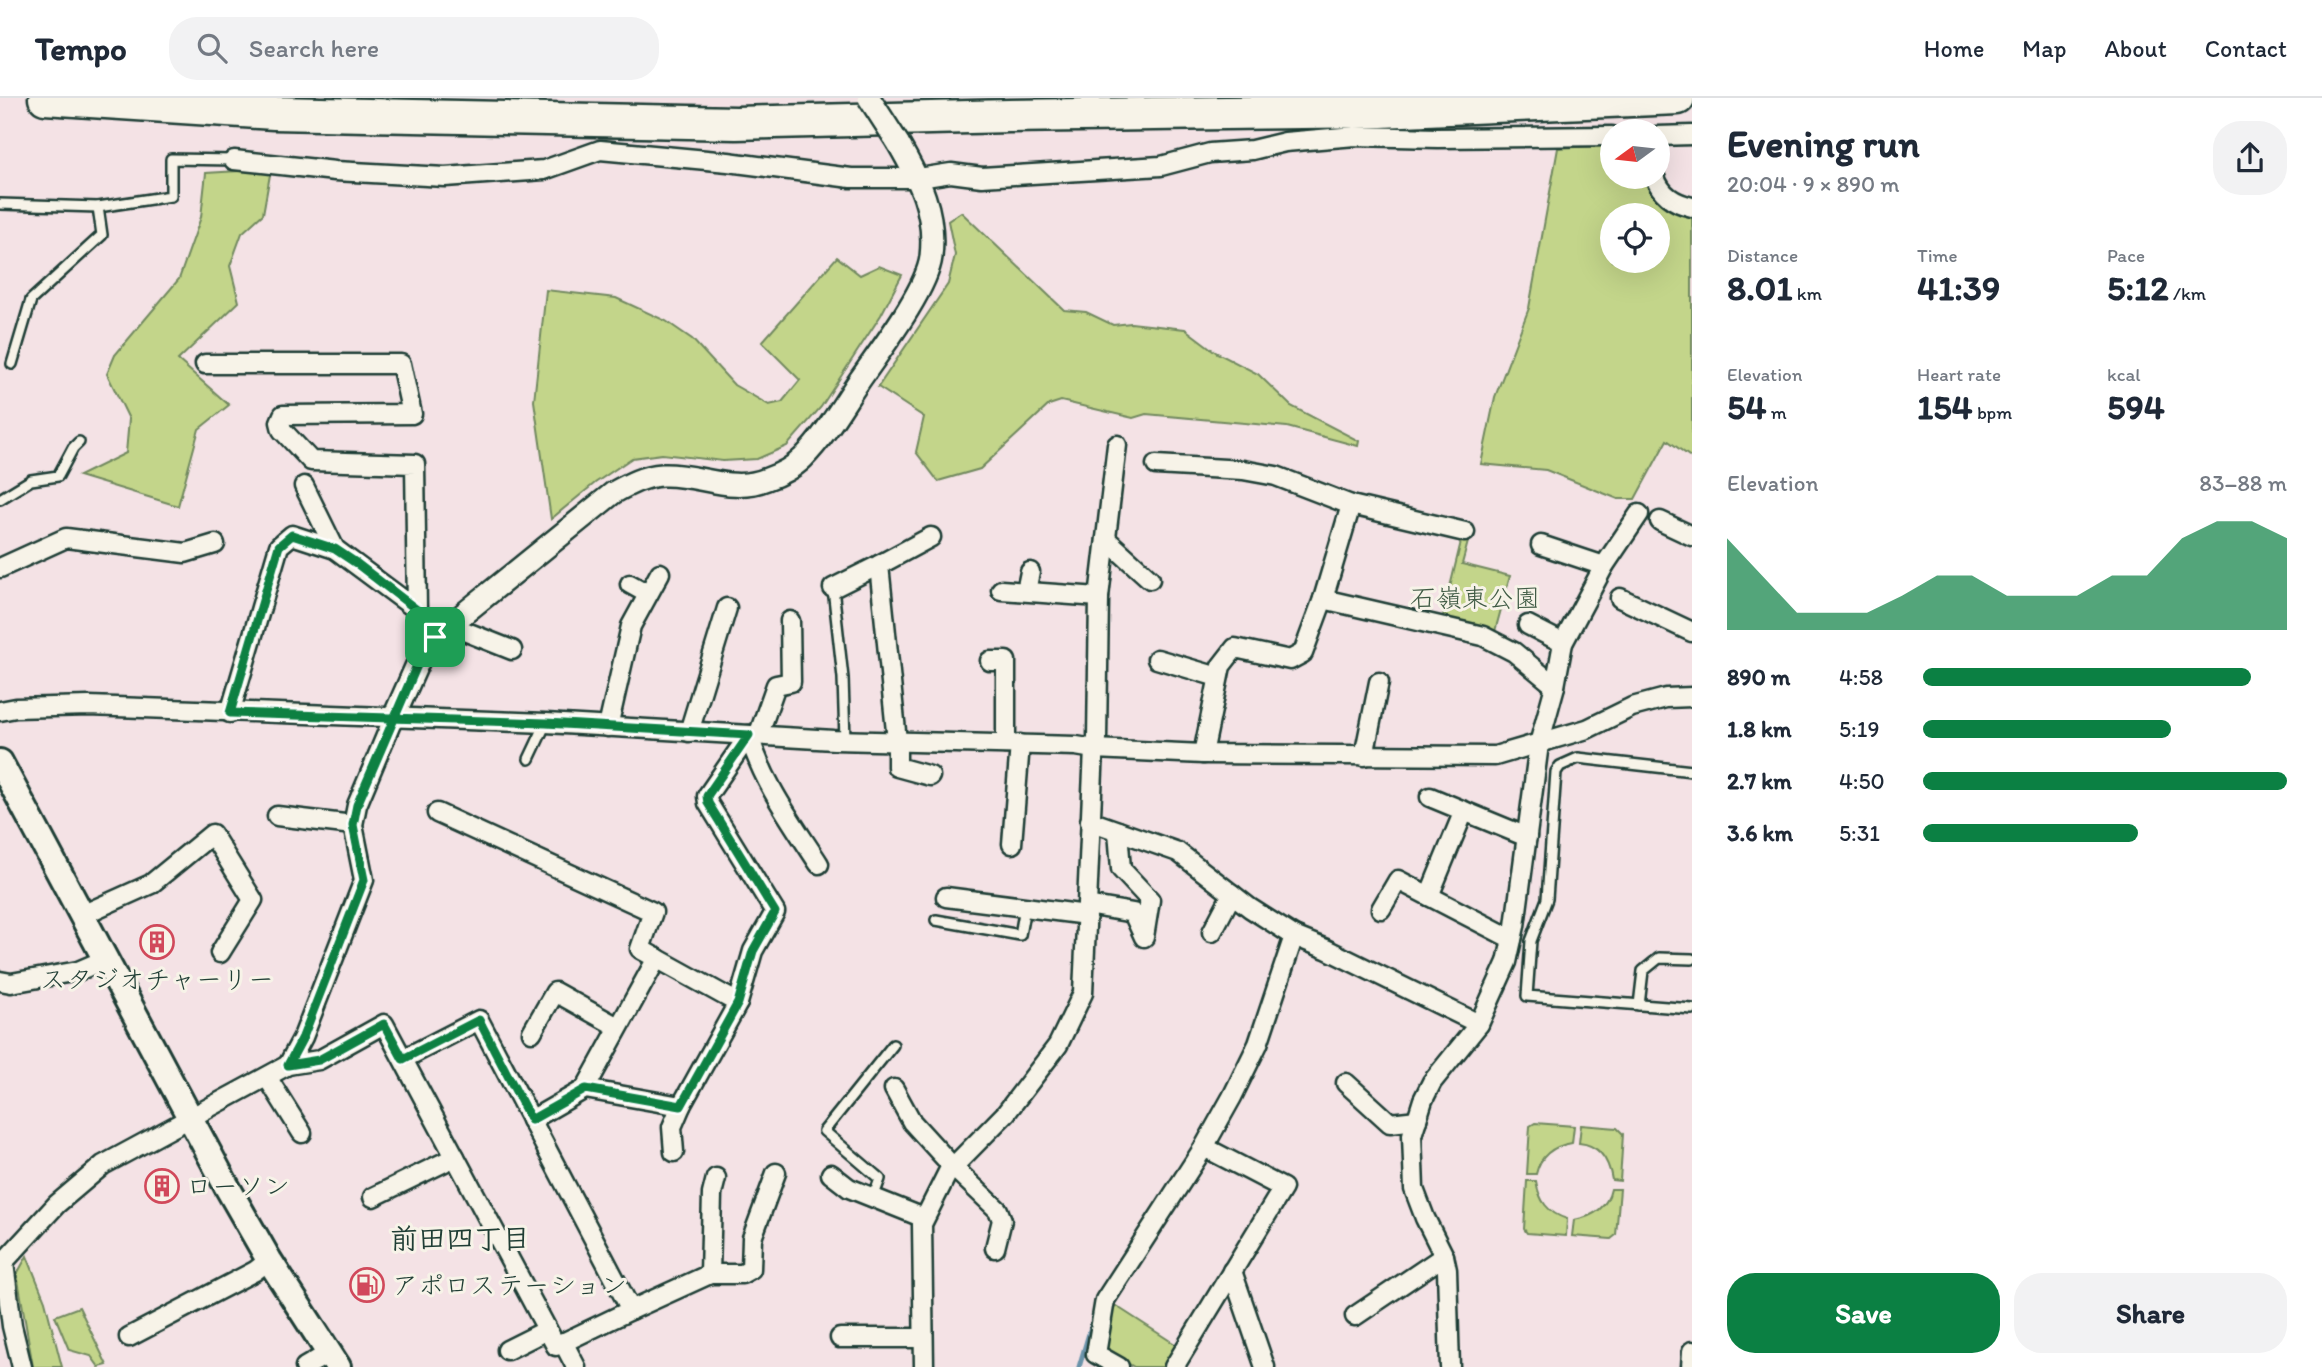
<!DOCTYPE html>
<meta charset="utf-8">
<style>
:root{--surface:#fff;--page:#f2f2f3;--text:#1f2937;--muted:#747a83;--line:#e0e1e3;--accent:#0b8043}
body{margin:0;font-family:Itim,"Klee One",sans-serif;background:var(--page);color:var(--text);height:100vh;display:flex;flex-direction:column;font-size:26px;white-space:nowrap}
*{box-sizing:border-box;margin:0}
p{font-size:23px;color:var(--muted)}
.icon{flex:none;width:38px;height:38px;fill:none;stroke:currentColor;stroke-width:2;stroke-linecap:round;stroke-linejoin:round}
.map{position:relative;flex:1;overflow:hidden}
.side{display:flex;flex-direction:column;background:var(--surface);width:630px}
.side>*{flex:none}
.needle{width:46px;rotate:255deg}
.buttons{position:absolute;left:1600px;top:21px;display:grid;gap:14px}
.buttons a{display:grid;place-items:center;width:70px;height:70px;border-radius:50%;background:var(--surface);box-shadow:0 7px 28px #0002;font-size:35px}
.pin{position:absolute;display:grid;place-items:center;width:60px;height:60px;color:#fff;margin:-30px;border-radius:14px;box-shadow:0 4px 10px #0006}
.round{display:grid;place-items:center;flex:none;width:74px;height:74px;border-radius:28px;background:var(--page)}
.head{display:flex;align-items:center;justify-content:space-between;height:119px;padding:0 35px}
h1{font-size:38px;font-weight:800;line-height:52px}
.metrics{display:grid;grid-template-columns:repeat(3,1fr);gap:10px;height:119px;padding:7px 35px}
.metrics div{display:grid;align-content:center}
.metrics b{font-size:35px;font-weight:800}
.metrics small{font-size:19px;font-weight:400}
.metrics p{font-size:19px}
.chart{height:196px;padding:14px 35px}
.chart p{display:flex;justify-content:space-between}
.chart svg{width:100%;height:126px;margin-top:7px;fill:var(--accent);opacity:.7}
.cta{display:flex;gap:14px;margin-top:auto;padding:14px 35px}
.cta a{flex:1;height:80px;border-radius:28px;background:var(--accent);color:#fff;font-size:28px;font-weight:800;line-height:80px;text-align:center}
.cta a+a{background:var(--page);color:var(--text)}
ul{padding:0 35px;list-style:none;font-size:23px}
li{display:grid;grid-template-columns:112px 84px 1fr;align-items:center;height:52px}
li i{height:18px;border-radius:9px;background:var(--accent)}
header{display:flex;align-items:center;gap:42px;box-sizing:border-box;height:98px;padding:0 35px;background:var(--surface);border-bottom:2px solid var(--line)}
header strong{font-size:33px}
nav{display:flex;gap:38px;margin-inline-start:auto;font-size:24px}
.search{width:490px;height:63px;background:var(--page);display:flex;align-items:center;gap:18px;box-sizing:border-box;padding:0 24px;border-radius:28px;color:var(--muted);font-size:26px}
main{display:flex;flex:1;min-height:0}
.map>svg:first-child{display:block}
.green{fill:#c3d58a;stroke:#71895f;stroke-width:2;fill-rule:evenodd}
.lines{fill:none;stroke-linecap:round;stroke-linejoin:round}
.stream{stroke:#6a93aa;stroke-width:5}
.minor-tunnel{stroke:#c9c1c2;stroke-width:18;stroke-dasharray:18 9;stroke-linecap:butt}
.service-casing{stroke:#1f3d34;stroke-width:14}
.minor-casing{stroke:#1f3d34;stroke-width:23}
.tertiary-casing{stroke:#1f3d34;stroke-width:26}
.secondary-casing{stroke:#1f3d34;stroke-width:30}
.motorway-casing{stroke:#1f3d34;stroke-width:37}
.service{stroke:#f7f3e8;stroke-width:9}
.minor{stroke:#f7f3e8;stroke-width:18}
.tertiary{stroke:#f7f3e8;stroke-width:21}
.secondary{stroke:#f7f3e8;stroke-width:24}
.motorway{stroke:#f7f3e8;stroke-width:32}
.tertiary-bridge-casing{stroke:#1f3d34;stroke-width:26;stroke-linecap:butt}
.tertiary-bridge{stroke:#f7f3e8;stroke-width:21}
.route-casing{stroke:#fff;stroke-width:14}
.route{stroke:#0b8043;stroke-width:9}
.labels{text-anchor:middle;stroke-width:6;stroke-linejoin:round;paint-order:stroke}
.park-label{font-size:26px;fill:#405b45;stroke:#f7f3e8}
.poi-label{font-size:26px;fill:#1f3d34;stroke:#f7f3e8;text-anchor:start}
.neighbourhood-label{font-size:28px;font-weight:bold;fill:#1f3d34;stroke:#f7f3e8}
</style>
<header>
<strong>Tempo</strong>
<div class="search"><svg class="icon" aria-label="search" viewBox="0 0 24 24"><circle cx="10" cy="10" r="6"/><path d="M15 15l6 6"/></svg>Search here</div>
<nav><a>Home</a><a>Map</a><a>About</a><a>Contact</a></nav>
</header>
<main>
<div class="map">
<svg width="1692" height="1269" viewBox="0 0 1692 1269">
<rect width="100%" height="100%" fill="#f4e2e5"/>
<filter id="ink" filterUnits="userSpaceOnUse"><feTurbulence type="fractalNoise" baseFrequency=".0143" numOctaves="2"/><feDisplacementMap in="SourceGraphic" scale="14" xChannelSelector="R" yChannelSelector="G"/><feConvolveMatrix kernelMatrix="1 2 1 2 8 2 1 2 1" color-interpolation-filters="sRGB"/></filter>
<g filter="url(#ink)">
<g class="green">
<path d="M1612,47v32h33c5,19 29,32 47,36v245l-25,-18 -32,59h-17l-72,-29 -65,-6 14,-67 34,-89 29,-160zM1612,117h45v46h-45z"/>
<polygon points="271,71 263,116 242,135 230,168 239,204 178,262 229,307 199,331 178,408 79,378 126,355 129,321 107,276 115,257 179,181 201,119 206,75"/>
<polygon points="961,114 1064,212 1086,214 1113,227 1131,225 1185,231 1217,255 1258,276 1291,308 1359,343 1358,348 1287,329 1146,316 1133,320 1061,303 1049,307 980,371 938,383 916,354 924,319 878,289 948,186 955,157 948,123"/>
<polygon points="837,159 860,177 879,168 902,177 881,217 821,309 787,348 757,361 723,363 662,356 632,360 595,385 551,421 534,303 546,192 616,200 666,223 692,241 734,287 769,307 782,304 800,282 762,244"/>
<polygon points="1465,427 1472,429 1462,466 1510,478 1494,537 1442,522"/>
<path d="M1535,1025l39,3 -2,17c-19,3 -32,13 -36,31h-9l3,-48z"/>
<path d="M1581,1027l36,3 6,6 -3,47 -8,-1c-3,-19 -12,-35 -33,-37z"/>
<path d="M1527,1083h9c3,20 12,32 31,38l-1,17 -39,-3 -3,-4z"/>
<path d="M1611,1091h9l-4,46 -5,4 -39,-3 2,-16c19,-3 33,-12 37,-31z"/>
<polygon points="27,1158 45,1203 62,1269 33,1269 17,1176"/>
<polygon points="1113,1206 1178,1248 1166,1269 1134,1269 1107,1252 1106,1246"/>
<polygon points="79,1209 107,1267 99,1269 91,1258 69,1252 55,1218"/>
</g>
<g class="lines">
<polyline class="stream" points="1079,1269 1093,1222"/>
<polyline class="minor-tunnel" points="1647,0 1649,33"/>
<g class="service-casing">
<g id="service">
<polyline points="0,106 98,109 171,98 171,61 234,62"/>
<polyline points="12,266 31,202 102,137 98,109"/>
<polyline points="0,401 31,382 58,378 73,350 79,344"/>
<polyline points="833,490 843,580 845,642"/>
<polyline points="529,661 546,625"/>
<polyline points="1692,673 1578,660 1560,668 1556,674 1547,801 1531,843 1527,898 1692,911"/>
<polyline points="936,822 1020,837 1025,809"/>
<polyline points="1639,907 1643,873 1659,860 1692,861"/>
<polyline points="873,1100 880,1081 824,1033 893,947"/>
</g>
</g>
<g class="minor-casing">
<g id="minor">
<polyline points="1657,38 1692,37"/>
<polyline points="234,62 335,73 445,79 544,72 600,52 728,64 851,80 919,80 951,75 982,79 1161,68 1210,55 1252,52 1285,44 1355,38 1438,40 1612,38"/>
<path d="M1655,79c6,18 19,26 37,30"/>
<polyline points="205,266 401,266 412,316 283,317 280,324 282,332 311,363 415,366 417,512 435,539"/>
<polyline points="1156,367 1243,372 1276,378 1351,407"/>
<polyline points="304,388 335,451"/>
<polyline points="1660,423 1692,438"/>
<polyline points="1465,434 1351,407 1323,501 1483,538 1514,554 1555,588"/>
<polyline points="1106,441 1150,481"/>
<polyline points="1541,447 1604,468"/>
<polyline points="0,470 66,440 185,455 215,446"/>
<polyline points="630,486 648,496"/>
<polyline points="833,490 879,467"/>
<polyline points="1001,492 1099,499"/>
<polyline points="1026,493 1030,474"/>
<polyline points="1620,500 1692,534"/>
<polyline points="449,527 512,552"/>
<polyline points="1528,527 1563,545"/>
<polyline points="1157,561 1218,579"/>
<polyline points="990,563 1006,563 1006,646"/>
<polyline points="0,613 16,610 89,608 546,625 834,642 1076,648 1094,651 1203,656 1495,658 1587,631 1632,609 1666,600 1692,599"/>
<polyline points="230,615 279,448 292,437 335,451 417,512"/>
<polyline points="608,629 631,528 660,475"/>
<polyline points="689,634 727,510"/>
<path d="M749,637c14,48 43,87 70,129"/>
<polyline points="758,638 776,587 791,584 790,523"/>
<polyline points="1203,656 1221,568 1235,550 1290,562 1303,555 1323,501"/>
<polyline points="1364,658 1379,584"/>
<polyline points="930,678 897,669 897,643 879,467 931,439"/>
<polyline points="1430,699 1527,739"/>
<polyline points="437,715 653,814 640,851 738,905"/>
<polyline points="277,718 353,727"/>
<polyline points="1090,723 1178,754 1250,810 1294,838 1326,851 1479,926"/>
<polyline points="1012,746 1020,646"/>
<polyline points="1429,798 1464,713"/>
<polyline points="946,799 1087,817"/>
<polyline points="1087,807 1133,815 1144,839 1150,802 1121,771 1118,733"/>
<polyline points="1381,811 1398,782 1512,841"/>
<polyline points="82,817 151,786 212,736 253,802 220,855"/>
<polyline points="1212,834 1232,796"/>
<polyline points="0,883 11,885 78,873 106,861"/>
<polyline points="532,934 555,894 618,929"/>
<polyline points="288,967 303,939 364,782 353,727 357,707 393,621"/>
<polyline points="267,979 302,1035"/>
<polyline points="1346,985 1390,1025 1417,1022"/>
<polyline points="585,991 657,860"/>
<polyline points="894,991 912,1024 953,1069 998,1112 1002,1122 995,1150"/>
<polyline points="531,1022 585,991 681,1008 738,905 753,853 775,814 708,705 707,698 749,637"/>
<polyline points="674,1054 672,1029 681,1008"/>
<polyline points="831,1076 849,1090 924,1120"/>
<polyline points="373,1099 455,1059"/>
<polyline points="4,1165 12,1228 22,1269"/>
<polyline points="0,1168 57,1106 103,1067 288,967 319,962 384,926 556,1248 631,1212 479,922 403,961"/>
<polyline points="1232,1173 1265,1269"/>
<polyline points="710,1176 712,1096 716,1080"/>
<polyline points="631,1212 710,1176 742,1176 751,1171 752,1140 776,1075"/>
<polyline points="1355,1218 1444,1158"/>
<polyline points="129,1239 255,1173 269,1162"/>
<polyline points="840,1240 923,1240"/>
<polyline points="563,1244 576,1269"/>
<polyline points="507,1252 547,1232"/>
<polyline points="305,1269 329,1255"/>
<polyline points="924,1269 922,1126 948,1074 1006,1015 1058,947 1083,895 1094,651 1097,641 1099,499 1117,347"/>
<polyline points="1119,1269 1096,1256 1105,1202 1204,1049 1232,999 1258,946 1294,838"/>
<polyline points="1174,1269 1283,1090 1204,1049"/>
<polyline points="1450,1269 1447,1172 1444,1158 1425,1120 1414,1091 1412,1037 1423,1002 1432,984 1479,926 1507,864 1515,828 1539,646 1555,588 1563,545 1604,468 1639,416"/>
<polyline points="1691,1269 1692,1253"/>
</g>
</g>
<g class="tertiary-casing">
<path id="tertiary" d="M393,621l31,-70 11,-12 178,-144c16,-9 31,-17 49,-18 36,-2 69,19 105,4 12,-4 27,-12 36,-21 22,-22 39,-52 56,-77 20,-29 68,-91 72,-124 5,-45 -11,-76 -33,-114"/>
</g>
<g class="secondary-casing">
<polyline id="secondary" points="0,664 226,1087 269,1162 338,1269"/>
</g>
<g class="motorway-casing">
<polyline id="motorway" points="45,0 274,15 736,25 1009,18 1381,13 1678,0"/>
</g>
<use href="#service" class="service"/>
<use href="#minor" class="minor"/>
<use href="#tertiary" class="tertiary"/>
<use href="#secondary" class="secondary"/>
<use href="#motorway" class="motorway"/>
<g class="tertiary-bridge-casing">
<polyline id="tertiary-bridge" points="869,0 898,45"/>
</g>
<use href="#tertiary-bridge" class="tertiary-bridge"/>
</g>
</g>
<g class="lines" filter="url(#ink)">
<g class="route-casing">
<polyline id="route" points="435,539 424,551 357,707 353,727 364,782 303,939 288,967 319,962 384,926 403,961 479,922 531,1022 586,991 681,1008 738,905 753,853 775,814 708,705 707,698 749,637 546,625 230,615 279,448 292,437 335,451 356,465 417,512 435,539"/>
</g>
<use href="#route" class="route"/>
</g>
<defs>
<g id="building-ring" transform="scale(1.75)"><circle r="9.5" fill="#f7f3e8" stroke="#d1495b" stroke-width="1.5"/><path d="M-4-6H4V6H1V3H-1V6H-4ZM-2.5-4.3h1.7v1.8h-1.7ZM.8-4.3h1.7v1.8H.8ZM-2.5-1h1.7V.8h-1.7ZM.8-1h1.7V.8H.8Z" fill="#d1495b"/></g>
<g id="fuel-ring" transform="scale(1.75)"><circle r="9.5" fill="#f7f3e8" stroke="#d1495b" stroke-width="1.5"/><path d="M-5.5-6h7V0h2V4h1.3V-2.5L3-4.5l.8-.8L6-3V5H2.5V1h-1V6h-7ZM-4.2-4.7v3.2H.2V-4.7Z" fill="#d1495b"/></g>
</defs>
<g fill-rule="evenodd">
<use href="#building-ring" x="157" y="844"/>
<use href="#building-ring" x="162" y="1088"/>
<use href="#fuel-ring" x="367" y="1187"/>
</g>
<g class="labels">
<g class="park-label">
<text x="1475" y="509">石嶺東公園</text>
</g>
<g class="poi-label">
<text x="157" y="890" text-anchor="middle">スタジオチャーリー</text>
<text x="186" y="1097">ローソン</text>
<text x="392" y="1196">アポロステーション</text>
</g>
<g class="neighbourhood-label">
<text x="460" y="1150">前田四丁目</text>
</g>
</g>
</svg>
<div class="buttons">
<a><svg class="needle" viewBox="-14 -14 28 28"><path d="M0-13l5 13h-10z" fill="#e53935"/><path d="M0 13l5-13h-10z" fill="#747a83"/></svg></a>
<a><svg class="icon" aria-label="locate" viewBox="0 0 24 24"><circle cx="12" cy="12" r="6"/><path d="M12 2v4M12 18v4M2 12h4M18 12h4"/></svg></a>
</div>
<div class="pin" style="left:435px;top:539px;background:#1e9e55"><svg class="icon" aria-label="arrive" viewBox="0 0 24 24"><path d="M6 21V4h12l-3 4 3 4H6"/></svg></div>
</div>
<section class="side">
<div class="head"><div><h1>Evening run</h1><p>20:04 · 9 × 890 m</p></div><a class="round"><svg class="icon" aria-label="share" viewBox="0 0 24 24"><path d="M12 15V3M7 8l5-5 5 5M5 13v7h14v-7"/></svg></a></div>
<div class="metrics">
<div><p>Distance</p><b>8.01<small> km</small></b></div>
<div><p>Time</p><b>41:39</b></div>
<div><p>Pace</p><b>5:12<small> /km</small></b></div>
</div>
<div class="metrics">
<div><p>Elevation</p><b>54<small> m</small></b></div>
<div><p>Heart rate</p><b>154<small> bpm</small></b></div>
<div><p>kcal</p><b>594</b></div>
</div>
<div class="chart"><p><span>Elevation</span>83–88 m</p>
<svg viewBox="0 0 160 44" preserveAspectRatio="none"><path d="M0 44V12L10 25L20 38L30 38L40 38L50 32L60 25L70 25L80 32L90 32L100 32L110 25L120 25L130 12L140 6L150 6L160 12V44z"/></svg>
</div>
<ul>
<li><b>890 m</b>4:58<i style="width:90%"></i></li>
<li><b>1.8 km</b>5:19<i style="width:68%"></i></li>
<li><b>2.7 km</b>4:50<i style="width:100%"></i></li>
<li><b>3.6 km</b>5:31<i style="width:59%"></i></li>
</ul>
<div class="cta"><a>Save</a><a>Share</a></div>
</section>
</main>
